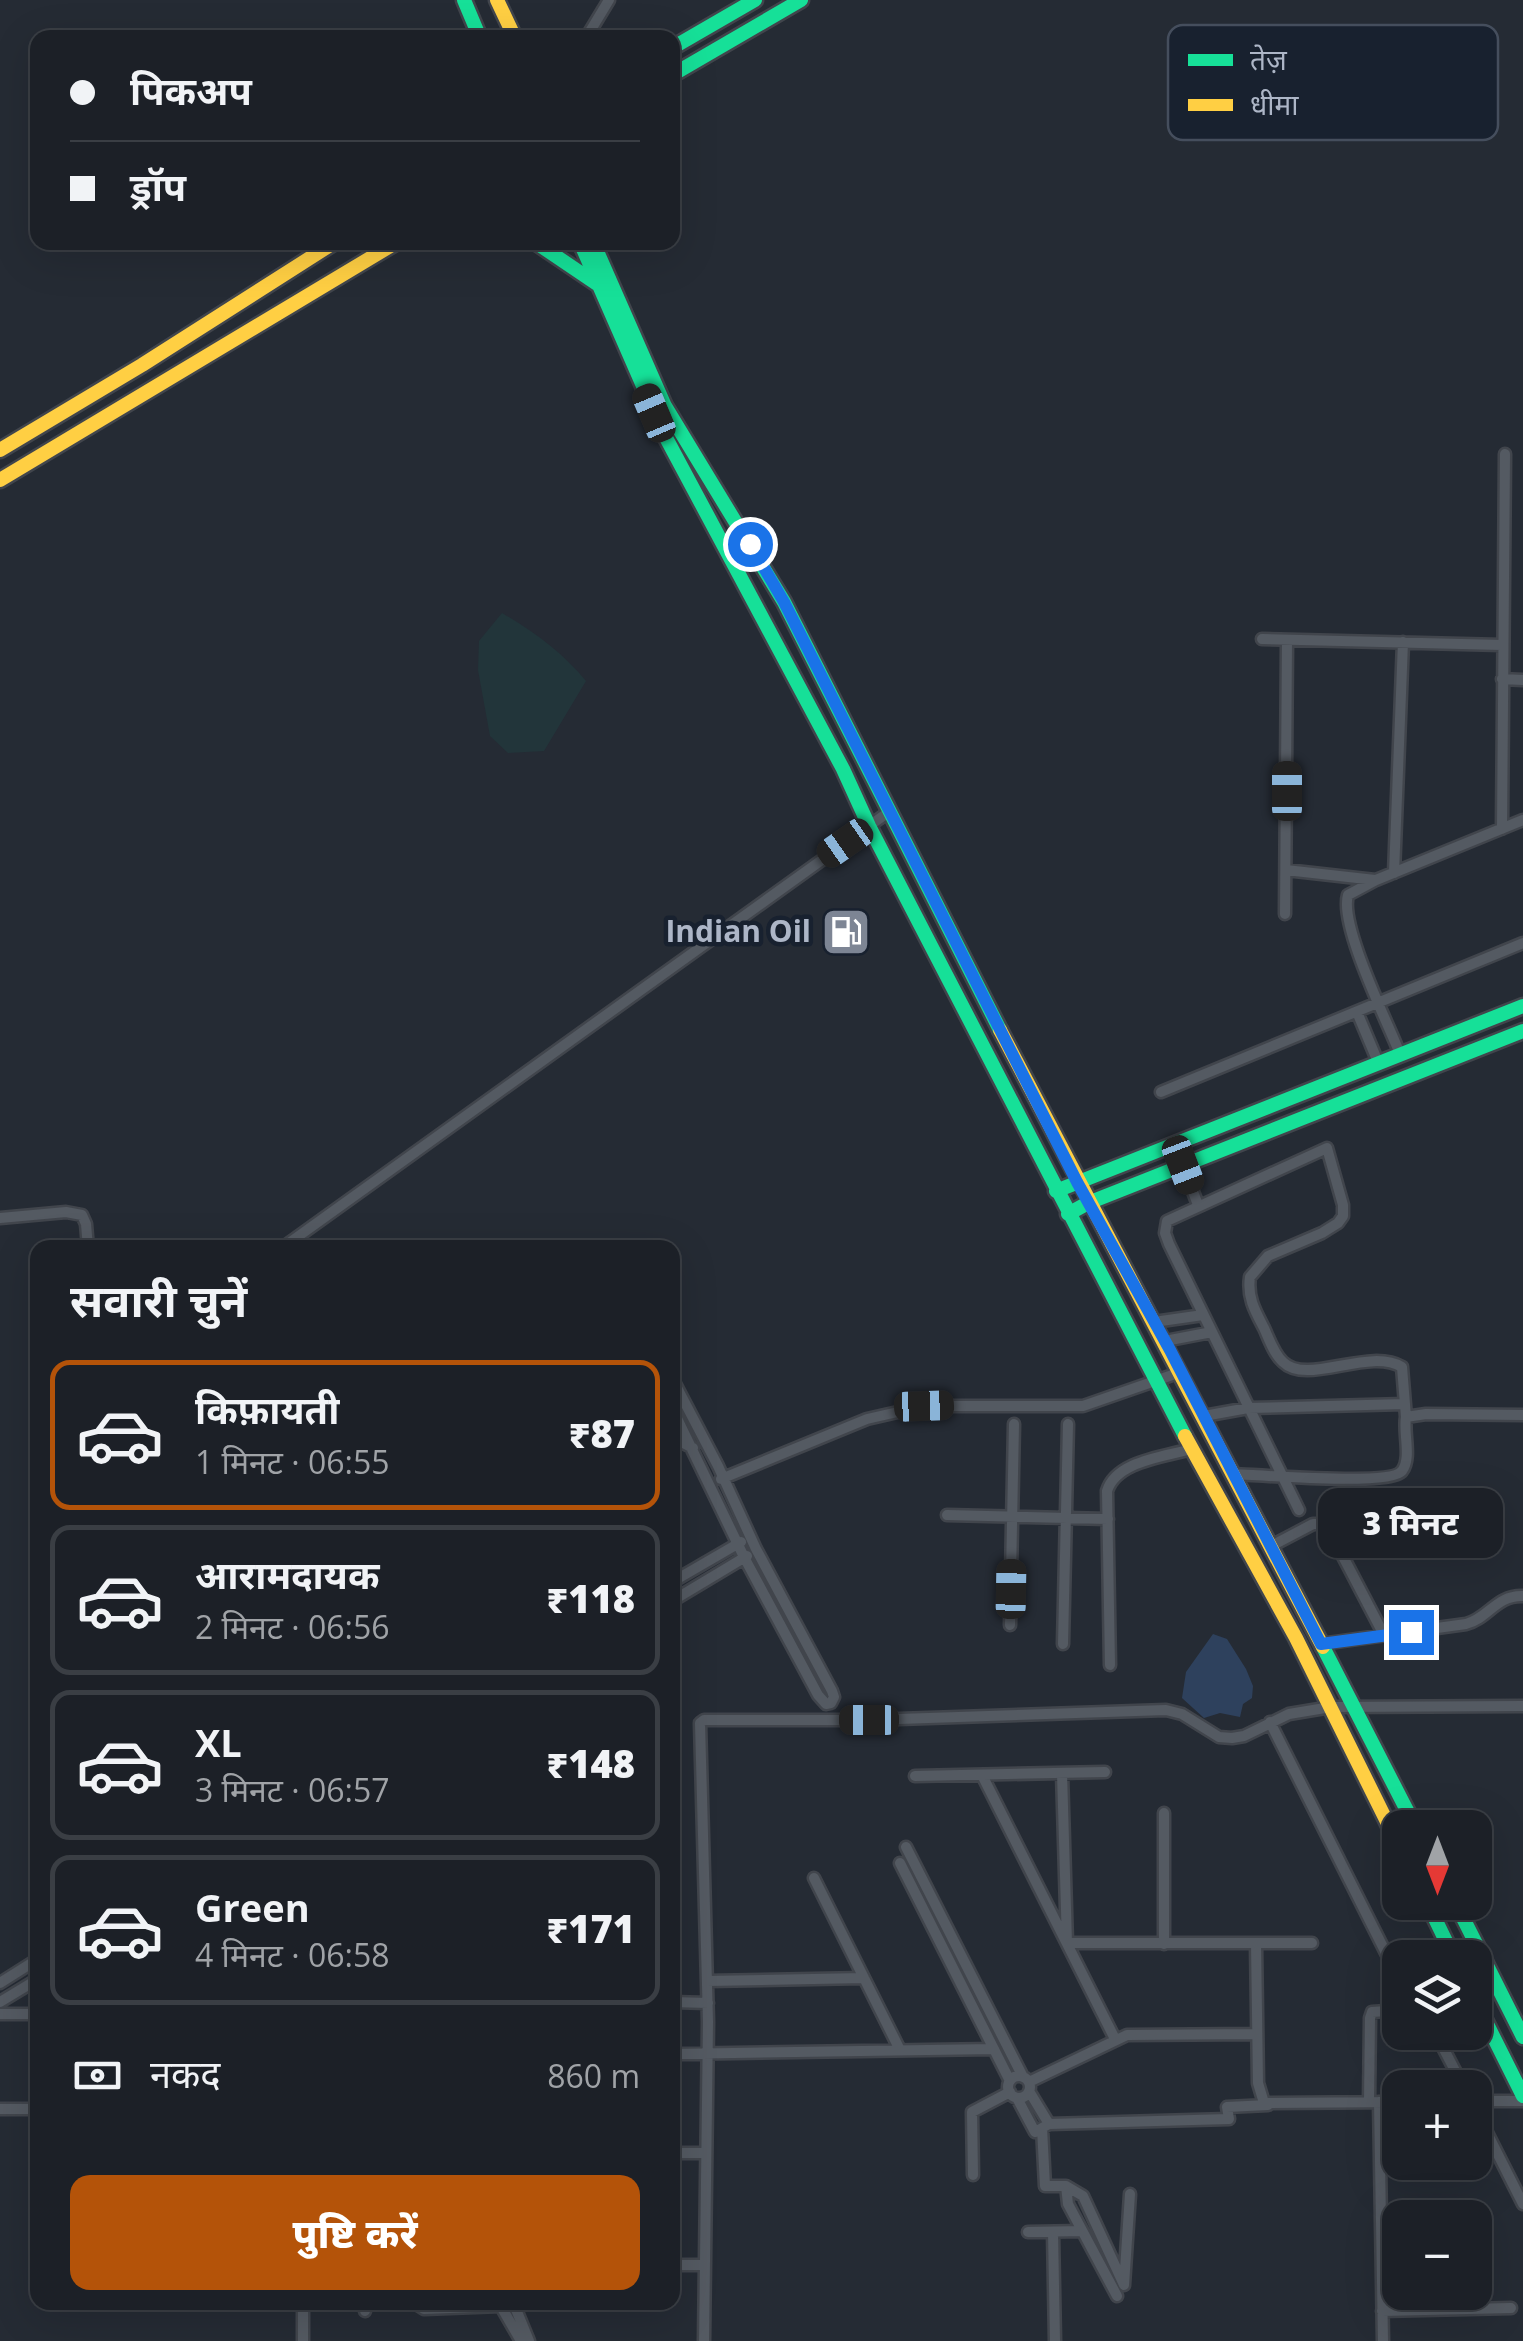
<!DOCTYPE html>
<html lang="hi">
<head>
<meta charset="utf-8">
<style>
  body { margin:0; font-family:"Open Sans","Noto Sans Devanagari",sans-serif; background:#25282f; color:#f1f3f6; height:100vh; display:flex; flex-direction:column; font-size:38px; white-space:nowrap }
  * { box-sizing:border-box; margin:0 }
  p { font-size:32px; color:#a0a3a7 }
  .icon { flex:none; width:55px; height:55px; fill:none; stroke:currentColor; stroke-width:2; stroke-linecap:round; stroke-linejoin:round }
  .map { position:relative; flex:1; overflow:hidden }
  .details { position:absolute; left:30px; top:1240px; width:650px; height:1070px; display:flex; flex-direction:column; background:#1c2027; border-radius:20px; box-shadow:0 10px 40px #0002,0 0 0 2px #3a3e44 }
  .details>* { flex:none }
  .top-card { position:absolute; left:30px; top:30px; width:650px; height:220px; border-radius:20px; box-shadow:0 10px 40px #0002,0 0 0 2px #3a3e44; display:grid; align-content:center; height:220px; padding:0 40px; background:#1c2027 }
  .needle { width:65px; rotate:180deg }
  .tools { position:absolute; left:1382px; top:1810px; display:grid; gap:20px }
  .tools a { display:grid; place-items:center; width:110px; height:110px; border-radius:20px; background:#1c2027; box-shadow:0 10px 40px #0002,0 0 0 2px #3a3e44; font-size:50px }
  .end { position:absolute; width:45px; height:45px; margin:-22px; border:12px solid #1a73e8; background:#fff; box-shadow:0 0 0 5px #fff }
  .from { border-radius:50% }
  .bubble { position:absolute; height:70px; border-radius:20px; background:#1c2027; box-shadow:0 10px 40px #0002,0 0 0 2px #3a3e44; font-size:32px; font-weight:800; line-height:70px; text-align:center }
  .car { position:absolute; width:30px; height:60px; margin:-30px -15px; border-radius:12px; box-shadow:0 0 8px 2px #0007; background:linear-gradient(#222 24%,#8ab4d8 0 40%,#222 0 76%,#8ab4d8 0 86%,#222 0) }
  .top-card b { display:flex; align-items:center; gap:35px; height:95px; font-size:38px }
  .top-card b+b { border-top:2px solid #3a3e44 }
  .top-card i { width:25px; height:25px; background:#f1f3f6 }
  ul { padding:0; list-style:none }
  li { display:flex; align-items:center; gap:30px; height:150px; margin:0 20px 15px; padding:0 20px; border:5px solid #3a3e44; border-radius:20px }
  li div { flex:1 }
  li b { display:block; font-size:38px }
  li em { font-style:normal; font-weight:800 }
  li.active { border-color:#b45309 }
  li>.icon { width:90px; height:90px; stroke-width:1.5 }
  h2 { padding:0 40px; font-size:45px; line-height:120px }
  .pay { display:flex; align-items:center; gap:25px; height:110px; padding:0 40px; font-size:38px }
  .pay p { margin-inline-start:auto }
  .button { display:flex; gap:20px; margin-top:auto; padding:20px 40px }
  .button a { flex:1; height:115px; border-radius:20px; background:#b45309; color:#fff; font-size:40px; font-weight:800; line-height:115px; text-align:center }
  .map>svg:first-child { display:block }
</style>
</head>
<body>
<div class="map">
<svg width="1523" height="2341" viewBox="0 0 1523 2341">
  <rect width="100%" height="100%" fill="#252b34"/>
  <path fill="#22353a" d="M 502,613 C 534,632 562,652 586,681 L 544,751 L 508,753 L 490,736 L 478,670 L 479,641 Z"/>
  <path fill="#2e415d" d="M 1213,1634 L 1227,1639 L 1246,1669 L 1253,1686 L 1252,1698 L 1243,1704 L 1240,1717 L 1220,1713 L 1204,1718 L 1182,1698 L 1186,1672 Z"/>
  <g fill="none" stroke-linecap="round" stroke-linejoin="round">
    <g stroke="#41454c" stroke-width="15">
      <path id="street" d="M 586,38 L 609,0
        M 1262,639 L 1502,645
        M 1502,679 L 1523,680
        M 1502,829 L 1505,454
        M 1286,870 L 1375,880
        M 1394,873 L 1403,642
        M 1285,914 L 1287,640
        M 1357,1012 L 1378,1062
        M 1400,1054 C 1387,1021 1339,925 1348,895 L 1376,880 L 1523,820
        M 1161,1092 L 1523,943
        M 1183,1165 L 1198,1205
        M 0,1218 L 66,1212 L 82,1215 L 86,1224 L 88,1248
        M 282,1248 L 890,811
        M 1154,1322 L 1203,1315
        M 1165,1341 L 1212,1332
        M 672,1378 L 718,1466 L 756,1549 L 832,1691 L 834,1697 L 831,1703 L 826,1704 L 818,1695 L 744,1557 L 672,1408
        M 1204,1416 L 1248,1408 L 1405,1404
        M 672,1437 L 693,1448
        M 1234,1474 C 1259,1475 1391,1486 1402,1471 C 1412,1458 1403,1433 1406,1417 L 1426,1414 L 1523,1415
        M 721,1479 L 867,1419 L 924,1406 L 1083,1406 L 1181,1372
        M 1299,1510 L 1169,1244 L 1165,1233 L 1167,1221 L 1327,1148 L 1343,1205 L 1343,1216 L 1338,1223 L 1322,1233 L 1268,1256 L 1250,1277 C 1247,1297 1255,1311 1264,1328 C 1269,1339 1274,1354 1283,1362 C 1307,1386 1369,1347 1402,1367 L 1406,1417
        M 947,1515 L 1108,1519
        M 1271,1546 L 1313,1524 L 1326,1524 L 1384,1635
        M 672,1582 L 741,1542
        M 672,1601 L 747,1556
        M 1010,1625 L 1014,1424
        M 1063,1644 L 1068,1424
        M 1321,1644 L 1466,1624 C 1489,1618 1496,1595 1523,1596
        M 1110,1665 L 1107,1491 C 1116,1461 1164,1457 1191,1449
        M 1270,1722 L 1394,1969
        M 1062,1773 L 1067,1943 L 1312,1943
        M 982,1775 L 1115,2039
        M 915,1776 L 1105,1772
        M 1164,1813 L 1164,1944
        M 906,1847 L 1023,2077
        M 900,1863 L 1010,2081
        M 814,1878 L 900,2050
        M 1256,1943 L 1258,2083 L 1264,2103 L 1400,2102
        M 707,1981 L 864,1978
        M 0,1983 L 38,1959
        M 0,2002 L 38,1979
        M 672,2002 L 708,2003
        M 0,2014 L 38,2014
        M 1435,2032 L 1464,2088
        M 672,2054 L 994,2049
        M1008 2087a11 11 0 1 1 22 0a11 11 0 1 1-22 0Z
        M 1029,2082 L 1127,2035 L 1257,2034
        M 1029,2091 L 1049,2124
        M 1017,2098 L 1035,2132 L 1049,2124 L 1229,2119 L 1227,2107 L 1268,2105
        M 1475,2101 L 1523,2101
        M 1369,2102 L 1370,2018 L 1372,2012 L 1400,2010
        M 1379,2102 L 1383,2341
        M 0,2109 L 38,2109
        M 1475,2109 L 1523,2204
        M 1042,2128 L 1045,2186 L 1066,2186 L 1083,2196 L 1124,2285 L 1130,2194
        M 672,2153 L 705,2153
        M 973,2175 L 972,2112 L 1010,2092
        M 1066,2186 L 1068,2204 L 1117,2296
        M 1028,2232 L 1082,2231
        M 1053,2232 L 1055,2341
        M 672,2265 L 705,2265
        M 303,2302 L 303,2341
        M 364,2302 L 365,2311
        M 413,2302 L 424,2309 L 501,2306
        M 513,2302 L 529,2341
        M 499,2303 L 521,2341
        M 1382,2311 L 1511,2308
        M 704,2341 L 708,2022 L 700,1723 L 704,1720 L 869,1720 L 1166,1710 L 1182,1714 L 1219,1737 L 1232,1738 L 1244,1736 L 1289,1714 L 1331,1707 L 1523,1706"/>
    </g>
    <g stroke="#41454c" stroke-width="19">
      <path id="fast" d="M 464,0 L 480,38
        M 672,48 L 755,0
        M 672,75 L 801,0
        M 535,242 L 600,286
        M 580,242 L 664,434 L 843,769 L 869,826 L 1185,1436
        M 593,242 L 665,406 L 784,602 L 1000,1030
        M 1056,1191 L 1523,1006
        M 1068,1214 L 1088,1203 L 1523,1031
        M 1323,1647 L 1416,1828
        M 1427,1902 L 1454,1958
        M 1455,1902 L 1523,2037
        M 1475,2000 L 1523,2096"/>
    </g>
    <g stroke="#41454c" stroke-width="19">
      <path id="slow" d="M 497,0 L 515,38
        M 0,450 L 142,365 L 335,242
        M 0,480 L 397,242
        M 1000,1030 L 1323,1647
        M 1185,1436 L 1296,1638 L 1400,1848"/>
    </g>
    <use href="#street" stroke="#545a62" stroke-width="10"/>
    <use href="#fast" stroke="#16e098" stroke-width="14"/>
    <use href="#slow" stroke="#ffcf43" stroke-width="14"/>
  </g>
  <g fill="none" stroke-linecap="round" stroke-linejoin="round">
    <path stroke="#1a73e8" stroke-width="12" d="M 750,544 L 784,602 L 1077,1182 L 1170,1350 L 1321,1644 L 1411,1632"/>
  </g>
  <defs>
    <g id="fuel-square" transform="scale(2.5)"><rect x="-9" y="-9" width="18" height="18" rx="4" fill="#7d8594" stroke="#18212f"/><path d="M-5.5-6h7V0h2V4h1.3V-2.5L3-4.5l.8-.8L6-3V5H2.5V1h-1V6h-7ZM-4.2-4.7v3.2H.2V-4.7Z" fill="#fff"/></g>
  </defs>
  <g fill-rule="evenodd">
    <use href="#fuel-square" x="846" y="932"/>
  </g>
  <g text-anchor="middle" stroke-width="9" stroke-linejoin="round" paint-order="stroke">
    <g font-size="30" font-weight="bold" fill="#adb6c7" stroke="#18212f" text-anchor="end">
      <text x="811" y="942">Indian Oil</text>
    </g>
  </g>
  <rect x="1168" y="25" width="330" height="115" rx="15" fill="#18212f" stroke="#454e5d" stroke-width="2.5"/>
  <rect x="1188" y="54" width="45" height="12" fill="#16e098"/>
  <rect x="1188" y="99" width="45" height="12" fill="#ffcf43"/>
  <g font-size="28" fill="#adb6c7">
    <text x="1250" y="70">तेज़</text>
    <text x="1250" y="115">धीमा</text>
  </g>
</svg>
<div class="tools">
<a><svg class="needle" viewBox="-14 -14 28 28"><path d="M0-13l5 13h-10z" fill="#e53935"/><path d="M0 13l5-13h-10z" fill="#a0a3a7"/></svg></a>
<a><svg class="icon" aria-label="layers" viewBox="0 0 24 24"><path d="M12 4l9 5-9 5-9-5zM3 14l9 5 9-5"/></svg></a>
<a>+</a>
<a>−</a>
</div>
<i class="end from" style="left:750px;top:544px"></i>
<i class="end" style="left:1411px;top:1632px"></i>
<div class="bubble" style="left:1318px;top:1488px;width:185px">3 मिनट</div>
<i class="car" style="left:654px;top:413px;rotate:337deg"></i>
<i class="car" style="left:1287px;top:791px;rotate:0deg"></i>
<i class="car" style="left:845px;top:843px;rotate:235deg"></i>
<i class="car" style="left:1183px;top:1165px;rotate:159deg"></i>
<i class="car" style="left:924px;top:1406px;rotate:88deg"></i>
<i class="car" style="left:1011px;top:1589px;rotate:1deg"></i>
<i class="car" style="left:869px;top:1720px;rotate:270deg"></i>
<div class="top-card">
<b><i class="from"></i>पिकअप</b>
<b><i></i>ड्रॉप</b>
</div>
<section class="details">
<h2>सवारी चुनें</h2>
<ul>
<li class="active"><svg class="icon" aria-label="car" viewBox="0 0 24 24"><path d="M5 17H2v-5l4-1 3-4h7l3 4 3 1v5h-3M9 17h6M6 11h13"/><circle cx="7" cy="17" r="2"/><circle cx="17" cy="17" r="2"/></svg><div><b>किफ़ायती</b><p>1 मिनट · 06:55</p></div><em>₹87</em></li>
<li><svg class="icon" aria-label="car" viewBox="0 0 24 24"><path d="M5 17H2v-5l4-1 3-4h7l3 4 3 1v5h-3M9 17h6M6 11h13"/><circle cx="7" cy="17" r="2"/><circle cx="17" cy="17" r="2"/></svg><div><b>आरामदायक</b><p>2 मिनट · 06:56</p></div><em>₹118</em></li>
<li><svg class="icon" aria-label="car" viewBox="0 0 24 24"><path d="M5 17H2v-5l4-1 3-4h7l3 4 3 1v5h-3M9 17h6M6 11h13"/><circle cx="7" cy="17" r="2"/><circle cx="17" cy="17" r="2"/></svg><div><b>XL</b><p>3 मिनट · 06:57</p></div><em>₹148</em></li>
<li><svg class="icon" aria-label="car" viewBox="0 0 24 24"><path d="M5 17H2v-5l4-1 3-4h7l3 4 3 1v5h-3M9 17h6M6 11h13"/><circle cx="7" cy="17" r="2"/><circle cx="17" cy="17" r="2"/></svg><div><b>Green</b><p>4 मिनट · 06:58</p></div><em>₹171</em></li>
</ul>
<div class="pay"><svg class="icon" aria-label="cash" viewBox="0 0 24 24"><path d="M3 7h18v10H3z"/><circle cx="12" cy="12" r="2"/></svg>नकद<p>860 m</p></div>
<div class="button"><a>पुष्टि करें</a></div>
</section>
</div>
</body>
</html>
